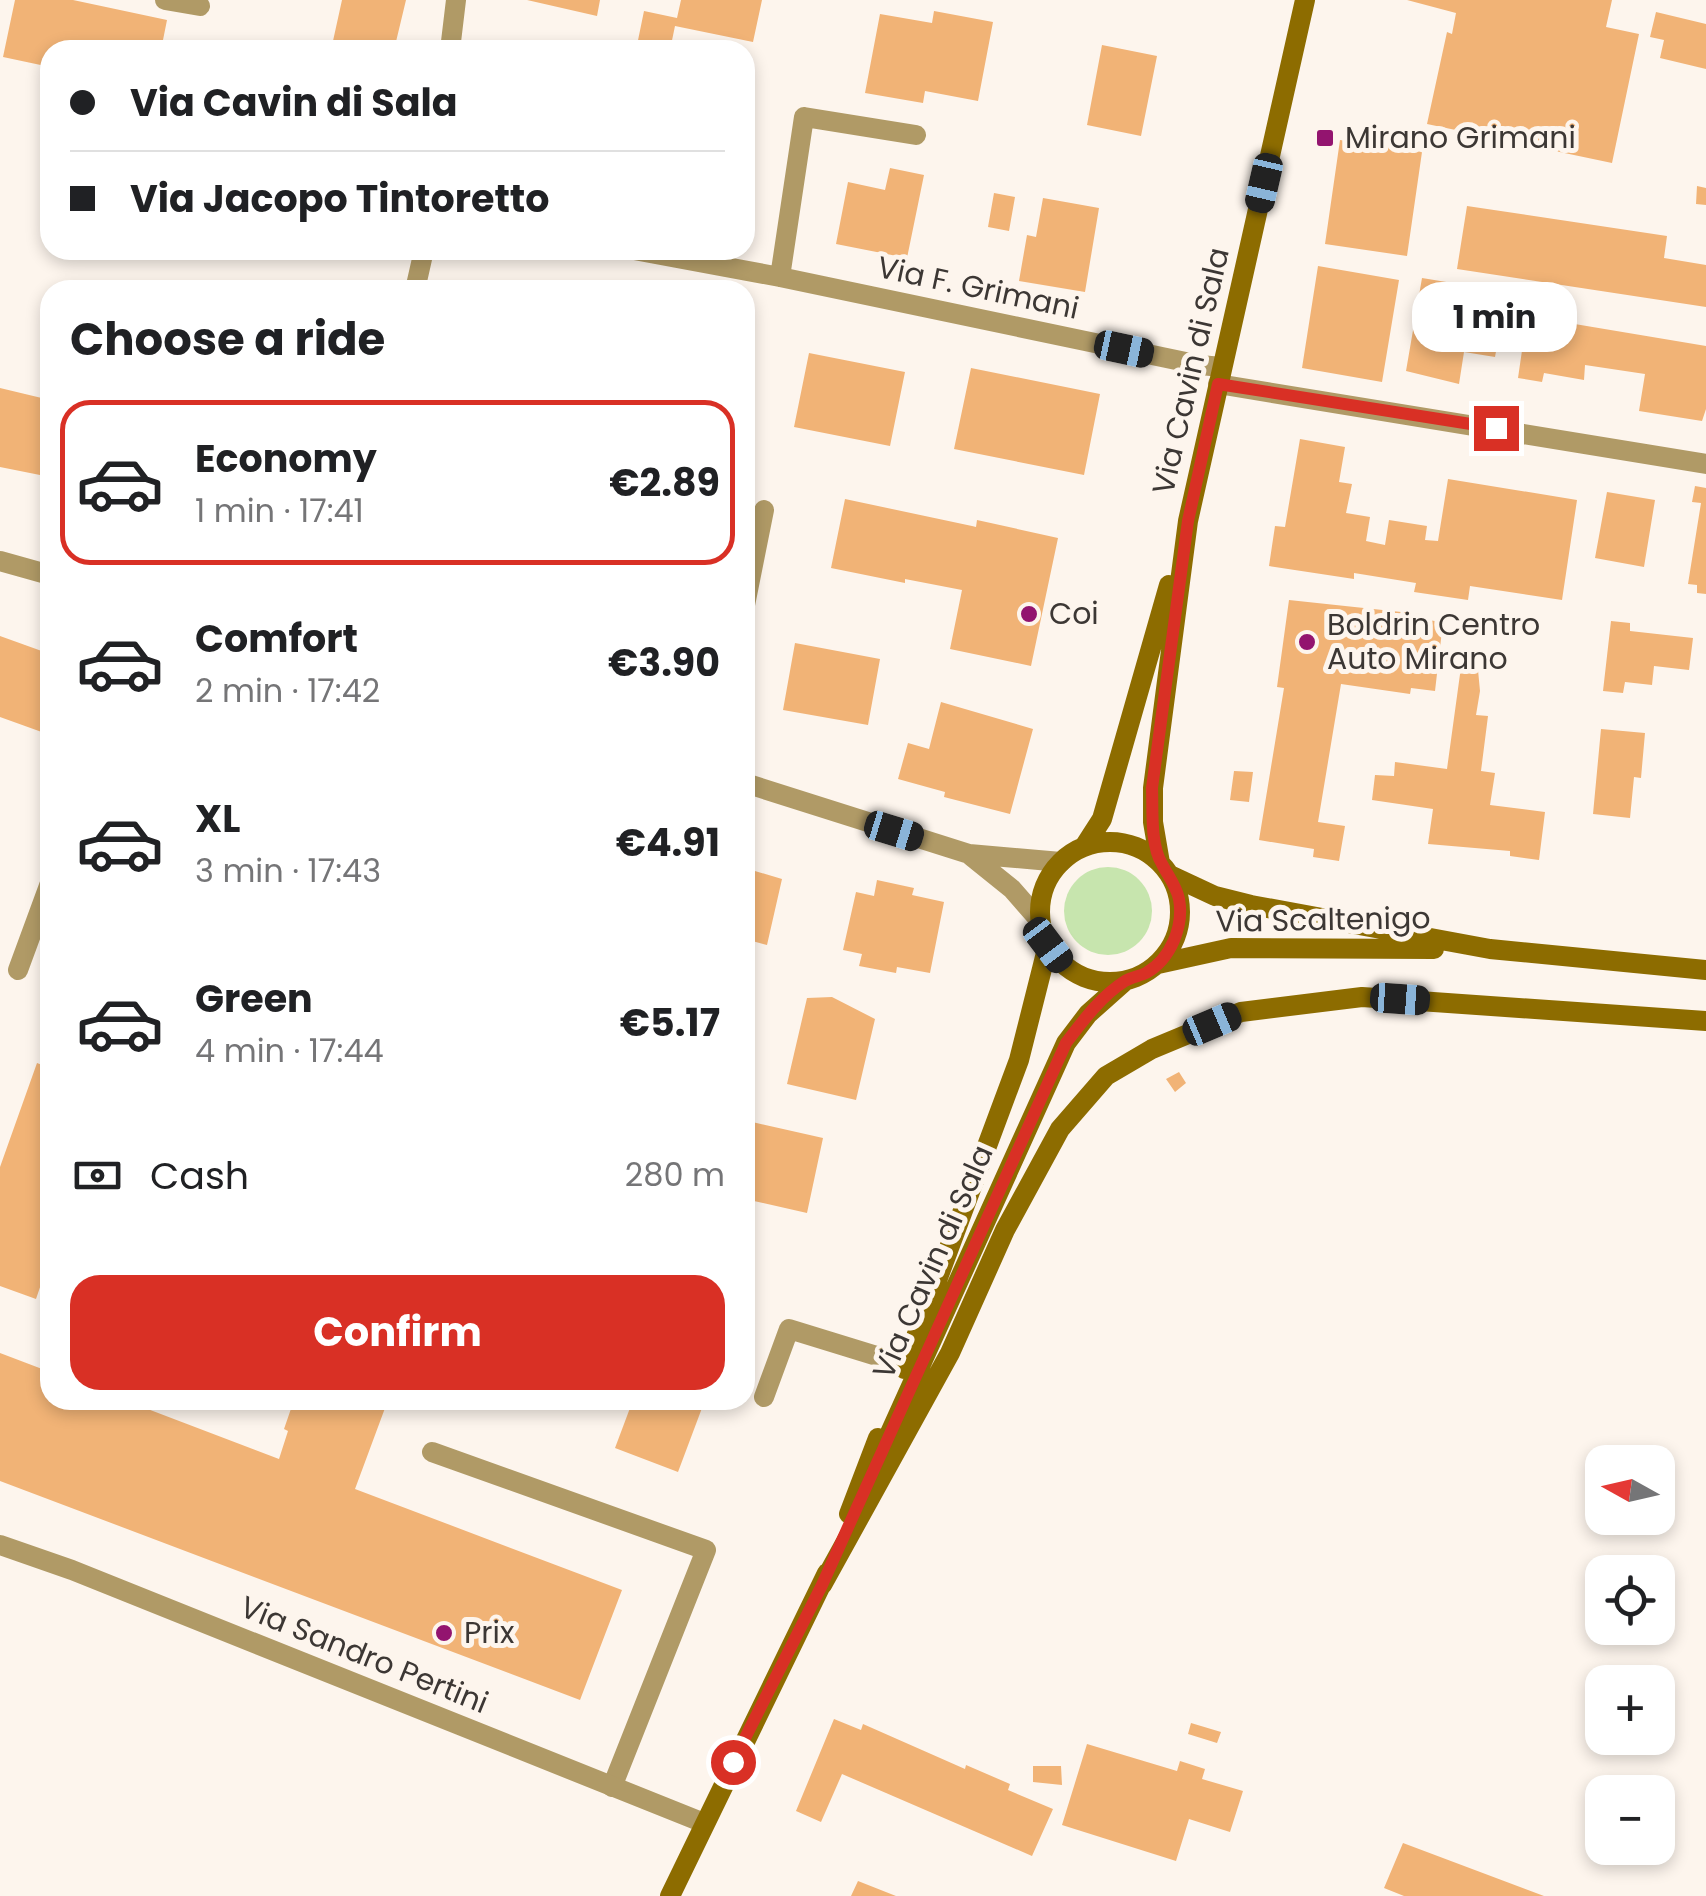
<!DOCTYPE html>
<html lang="en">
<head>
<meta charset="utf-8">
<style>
  body { margin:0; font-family:Poppins,sans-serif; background:#f6f6f6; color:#202124; height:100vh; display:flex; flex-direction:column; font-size:38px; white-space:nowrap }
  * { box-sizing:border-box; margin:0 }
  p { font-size:32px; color:#757577 }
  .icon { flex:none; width:55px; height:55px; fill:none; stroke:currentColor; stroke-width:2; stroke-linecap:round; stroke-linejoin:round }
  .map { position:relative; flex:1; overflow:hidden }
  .drawer { position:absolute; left:40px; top:280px; width:715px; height:1130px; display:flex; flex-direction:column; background:#fff; border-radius:30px; box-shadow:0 5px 15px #0003 }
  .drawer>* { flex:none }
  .top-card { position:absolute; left:40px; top:40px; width:715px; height:220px; border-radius:30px; box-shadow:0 5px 15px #0003; display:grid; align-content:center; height:220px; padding:0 30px; background:#fff }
  .needle { width:65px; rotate:278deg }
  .tools { position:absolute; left:1585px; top:1445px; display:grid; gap:20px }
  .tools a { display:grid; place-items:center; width:90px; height:90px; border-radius:20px; background:#fff; box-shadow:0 5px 15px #0003; font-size:50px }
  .end { position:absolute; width:45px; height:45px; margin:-22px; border:12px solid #d93025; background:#fff; box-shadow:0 0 0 5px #fff }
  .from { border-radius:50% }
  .bubble { position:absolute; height:70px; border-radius:30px; background:#fff; box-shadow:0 5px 15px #0003; font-size:32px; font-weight:700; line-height:70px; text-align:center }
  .car { position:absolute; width:30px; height:60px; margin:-30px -15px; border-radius:12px; box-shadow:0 0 8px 2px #0007; background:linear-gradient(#222 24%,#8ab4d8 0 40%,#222 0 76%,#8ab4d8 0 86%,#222 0) }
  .top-card b { display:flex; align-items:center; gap:35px; height:95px; font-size:38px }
  .top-card b+b { border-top:2px solid #e0e0e0 }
  .top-card i { width:25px; height:25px; background:#202124 }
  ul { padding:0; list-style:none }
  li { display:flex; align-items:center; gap:30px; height:165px; margin:0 20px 15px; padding:0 10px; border:5px solid transparent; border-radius:30px }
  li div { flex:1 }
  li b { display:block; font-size:38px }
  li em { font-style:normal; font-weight:700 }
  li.current { border-color:#d93025 }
  li>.icon { width:90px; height:90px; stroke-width:1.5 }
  h2 { padding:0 30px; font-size:45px; line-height:120px }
  .pay { display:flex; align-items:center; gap:25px; height:110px; padding:0 30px; font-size:38px }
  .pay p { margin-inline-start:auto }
  .cta { display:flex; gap:20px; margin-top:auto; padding:20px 30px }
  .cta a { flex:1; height:115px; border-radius:30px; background:#d93025; color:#fff; font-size:40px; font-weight:700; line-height:115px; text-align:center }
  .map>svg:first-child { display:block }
</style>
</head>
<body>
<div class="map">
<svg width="1706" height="1896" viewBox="0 0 1706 1896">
  <rect width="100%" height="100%" fill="#fdf5ed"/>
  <path fill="#c7e5ae" d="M1064 911a44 44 0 1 1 88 0a44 44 0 1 1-88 0Z"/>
  <path fill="#f1b376" d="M 15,0 L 73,0 L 167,20 L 161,50 L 50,50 L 50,67 L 3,57 Z
    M 342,0 L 406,0 L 394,50 L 331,50 Z
    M 527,0 L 600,0 L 597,16 Z
    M 681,0 L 762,0 L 753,42 L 675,26 L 670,50 L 636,50 L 644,11 L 677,18 Z
    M 1407,0 L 1612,0 L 1606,27 L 1639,34 L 1612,163 L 1427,124 L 1447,32 L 1452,34 L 1456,13 Z
    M 934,11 L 993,22 L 978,101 L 925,91 L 923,103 L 865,93 L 880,14 L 932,23 Z
    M 1656,12 L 1706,24 L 1706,69 L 1660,58 L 1664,40 L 1650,37 Z
    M 1102,45 L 1157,56 L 1141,136 L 1087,125 Z
    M 745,117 L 755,119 L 747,163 L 745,163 Z
    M 1340,140 L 1422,152 L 1407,256 L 1325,244 Z
    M 890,168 L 924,175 L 907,258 L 836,244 L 848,182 L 885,190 Z
    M 1697,186 L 1706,188 L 1706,205 L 1696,204 Z
    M 994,193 L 1015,197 L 1009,231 L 988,227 Z
    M 1043,198 L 1099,208 L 1085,292 L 1019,281 L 1027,235 L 1036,237 Z
    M 1467,206 L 1667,236 L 1664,258 L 1706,265 L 1706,307 L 1457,269 Z
    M 1318,266 L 1399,280 L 1382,382 L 1302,368 Z
    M 1422,278 L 1507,292 L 1495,357 L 1464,352 L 1459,384 L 1406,371 Z
    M 1527,316 L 1706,346 L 1706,409 L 1702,421 L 1639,411 L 1645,374 L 1585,365 L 1584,380 L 1544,373 L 1542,382 L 1518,378 Z
    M 809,353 L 905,372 L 890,446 L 794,427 Z
    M 971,368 L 1100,394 L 1084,475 L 954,449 Z
    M 0,388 L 50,400 L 50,477 L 0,467 Z
    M 1300,439 L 1345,447 L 1339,482 L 1352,484 L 1346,513 L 1370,517 L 1366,541 L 1385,545 L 1389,520 L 1427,526 L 1425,540 L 1438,541 L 1448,479 L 1577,500 L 1562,600 L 1470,586 L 1468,600 L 1414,592 L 1416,583 L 1354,573 L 1354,579 L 1269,566 L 1275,526 L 1285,527 Z
    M 1695,486 L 1706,488 L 1706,594 L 1697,593 L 1697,585 L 1688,584 L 1701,503 L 1692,502 Z
    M 1607,492 L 1655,500 L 1644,567 L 1595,558 Z
    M 845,499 L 972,526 L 976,527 L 977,520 L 1058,538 L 1031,666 L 950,649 L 962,590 L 905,579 L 905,583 L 831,568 Z
    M 1289,600 L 1420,614 L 1419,619 L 1443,622 L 1435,691 L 1411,688 L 1410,694 L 1341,684 L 1318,822 L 1345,826 L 1339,861 L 1313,857 L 1314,849 L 1259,840 L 1284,688 L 1277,687 Z
    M 1611,621 L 1630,623 L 1630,631 L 1693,638 L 1689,670 L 1654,666 L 1652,685 L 1625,682 L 1623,693 L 1603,691 Z
    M 0,636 L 50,654 L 50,735 L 0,717 Z
    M 795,643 L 880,659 L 868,725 L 783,710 Z
    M 1461,667 L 1478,670 L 1480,691 L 1476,715 L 1488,716 L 1481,771 L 1495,773 L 1490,805 L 1545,812 L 1539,860 L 1510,856 L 1510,851 L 1428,844 L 1433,809 L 1372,800 L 1375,775 L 1394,776 L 1395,762 L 1447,769 Z
    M 941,702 L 1033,729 L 1010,814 L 944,797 L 945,792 L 898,779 L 908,743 L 929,749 Z
    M 1601,729 L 1645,733 L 1641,778 L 1634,777 L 1630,818 L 1593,814 Z
    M 1234,771 L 1253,772 L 1249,802 L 1230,800 Z
    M 745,868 L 782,879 L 767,945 L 745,939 Z
    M 877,880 L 914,888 L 912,895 L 944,902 L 930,973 L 897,967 L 896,973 L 859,966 L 862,954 L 843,950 L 856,892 L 874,896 Z
    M 832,997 L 875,1019 L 856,1100 L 787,1084 L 807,998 Z
    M 49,1021 L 50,1021 L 50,1045 L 42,1042 Z
    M 37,1063 L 50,1068 L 50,1258 L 36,1299 L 0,1286 L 0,1167 Z
    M 1179,1072 L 1186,1083 L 1175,1092 L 1166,1079 Z
    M 748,1121 L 823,1138 L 807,1213 L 745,1199 Z
    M 0,1353 L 50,1372 L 50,1400 L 124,1400 L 279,1459 L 288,1431 L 284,1429 L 294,1400 L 388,1400 L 355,1489 L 622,1590 L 580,1700 L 0,1481 Z
    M 633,1400 L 705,1400 L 678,1472 L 615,1448 Z
    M 834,1719 L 861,1730 L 863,1724 L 965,1769 L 966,1765 L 1010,1784 L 1008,1790 L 1053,1809 L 1032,1856 L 842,1774 L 821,1822 L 796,1811 Z
    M 1191,1723 L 1221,1732 L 1217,1743 L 1188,1734 Z
    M 1087,1744 L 1177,1771 L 1180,1761 L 1205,1769 L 1202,1779 L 1243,1791 L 1230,1832 L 1189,1819 L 1176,1861 L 1062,1825 Z
    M 1033,1766 L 1061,1766 L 1062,1785 L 1033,1782 Z
    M 1403,1843 L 1544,1896 L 1404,1896 L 1384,1888 Z
    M 858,1881 L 896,1896 L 851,1896 Z"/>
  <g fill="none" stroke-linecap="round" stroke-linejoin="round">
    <path stroke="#b09a66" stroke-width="20" d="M 18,970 L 50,883
      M 764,1397 L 789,1329 L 906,1365
      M 432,1452 L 706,1550 L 612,1787"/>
    <path stroke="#b09a66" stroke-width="20" d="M 165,0 L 200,6
      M 450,50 L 456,0
      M 634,250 L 780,277 L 1200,365 L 1222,367
      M 780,277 L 804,117 L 916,135
      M 415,290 L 424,250
      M 1218,384 L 1706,464
      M 745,605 L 764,510
      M 0,1545 L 72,1570 L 704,1823"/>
    <path stroke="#b09a66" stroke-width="20" d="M 0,561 L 50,575
      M 745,783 L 969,854 L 1061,862
      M 971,856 L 1012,889 L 1040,921"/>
    <path stroke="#8d6c00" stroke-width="20" d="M1040 912a70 70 0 1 1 140 0a70 70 0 1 1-140 0Z
      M 1084,847 L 1102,819 L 1169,585
      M 1160,863 L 1153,822 L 1153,788 L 1188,521 L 1305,0
      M 1170,875 L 1215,896 L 1251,905 L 1490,949 L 1706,970
      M 1158,964 L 1231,948 L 1434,949
      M 904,1369 L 1019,1060 L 1048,945
      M 880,1455 L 1066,1043 L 1088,1014 L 1125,981
      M 849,1514 L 878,1438
      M 822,1585 L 950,1353 L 1005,1230 L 1060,1129 L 1106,1076 L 1152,1049 L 1241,1012 L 1362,997 L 1706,1021
      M 670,1896 L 827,1573"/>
  </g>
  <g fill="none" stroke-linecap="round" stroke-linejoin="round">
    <path stroke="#d93025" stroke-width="12" d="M 733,1762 L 822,1585 L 1066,1043 C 1082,1022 1101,996 1125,981 C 1131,977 1140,976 1146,973 C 1171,959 1184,926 1179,899 C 1176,885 1168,876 1162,864 C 1150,844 1153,810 1152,788 L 1188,521 L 1218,384 L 1496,428"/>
  </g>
  <g fill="#93146f" stroke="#fdf5ed" stroke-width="4">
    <rect x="1315" y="128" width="20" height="20" rx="5"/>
    <circle cx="1029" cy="614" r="10"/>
    <circle cx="1307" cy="642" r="10"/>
    <circle cx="444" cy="1633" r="10"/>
  </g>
  <g text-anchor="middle" stroke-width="10" stroke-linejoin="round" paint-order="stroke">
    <g font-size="30" fill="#3c3734" stroke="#fdf5ed" text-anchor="start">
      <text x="1345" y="148">Mirano Grimani</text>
      <text x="1049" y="624">Coi</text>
      <text x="1327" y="635">Boldrin Centro<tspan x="1327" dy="34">Auto Mirano</tspan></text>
      <text x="464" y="1643">Prix</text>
    </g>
    <g font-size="30" fill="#3c3734" stroke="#fdf5ed">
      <text transform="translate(978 288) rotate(12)" y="10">Via F. Grimani</text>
      <text transform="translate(1191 371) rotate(-77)" y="10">Via Cavin di Sala</text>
      <text transform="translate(1323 920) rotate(-1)" y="10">Via Scaltenigo</text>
      <text transform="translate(933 1262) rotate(-66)" y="10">Via Cavin di Sala</text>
      <text transform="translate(364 1655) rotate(22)" y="10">Via Sandro Pertini</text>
    </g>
  </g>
</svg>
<div class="tools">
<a><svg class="needle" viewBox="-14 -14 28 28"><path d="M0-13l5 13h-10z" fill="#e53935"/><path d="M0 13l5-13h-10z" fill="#757577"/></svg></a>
<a><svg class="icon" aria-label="locate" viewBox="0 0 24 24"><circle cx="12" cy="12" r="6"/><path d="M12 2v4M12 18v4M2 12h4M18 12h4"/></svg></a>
<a>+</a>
<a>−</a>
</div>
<i class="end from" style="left:733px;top:1762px"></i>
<i class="end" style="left:1496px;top:428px"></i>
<div class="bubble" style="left:1412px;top:282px;width:165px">1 min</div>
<i class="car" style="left:1264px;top:183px;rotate:193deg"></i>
<i class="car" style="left:1124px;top:349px;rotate:102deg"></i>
<i class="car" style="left:894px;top:831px;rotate:107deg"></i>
<i class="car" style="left:1048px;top:945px;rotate:143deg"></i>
<i class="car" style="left:1400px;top:999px;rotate:94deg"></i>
<i class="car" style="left:1212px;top:1024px;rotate:67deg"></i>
<div class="top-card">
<b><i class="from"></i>Via Cavin di Sala</b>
<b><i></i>Via Jacopo Tintoretto</b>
</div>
<section class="drawer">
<h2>Choose a ride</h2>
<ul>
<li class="current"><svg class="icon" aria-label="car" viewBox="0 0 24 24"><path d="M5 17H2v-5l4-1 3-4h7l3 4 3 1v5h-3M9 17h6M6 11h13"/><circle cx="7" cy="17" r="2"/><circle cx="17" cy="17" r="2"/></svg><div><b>Economy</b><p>1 min · 17:41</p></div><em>€2.89</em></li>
<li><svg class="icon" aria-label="car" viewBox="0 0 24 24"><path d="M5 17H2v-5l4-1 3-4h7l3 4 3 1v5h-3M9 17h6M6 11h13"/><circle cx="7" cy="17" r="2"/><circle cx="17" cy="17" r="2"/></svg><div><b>Comfort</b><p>2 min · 17:42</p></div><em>€3.90</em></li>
<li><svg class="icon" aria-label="car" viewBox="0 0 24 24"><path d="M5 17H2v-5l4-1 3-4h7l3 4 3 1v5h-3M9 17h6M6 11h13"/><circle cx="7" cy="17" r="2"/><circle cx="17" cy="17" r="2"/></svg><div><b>XL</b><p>3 min · 17:43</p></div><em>€4.91</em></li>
<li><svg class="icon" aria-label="car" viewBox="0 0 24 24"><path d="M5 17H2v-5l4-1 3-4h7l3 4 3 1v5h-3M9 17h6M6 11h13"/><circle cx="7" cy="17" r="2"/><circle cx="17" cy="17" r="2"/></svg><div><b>Green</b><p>4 min · 17:44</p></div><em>€5.17</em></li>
</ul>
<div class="pay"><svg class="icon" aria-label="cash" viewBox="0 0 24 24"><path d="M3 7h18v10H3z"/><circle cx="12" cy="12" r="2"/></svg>Cash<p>280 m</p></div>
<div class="cta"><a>Confirm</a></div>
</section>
</div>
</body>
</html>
